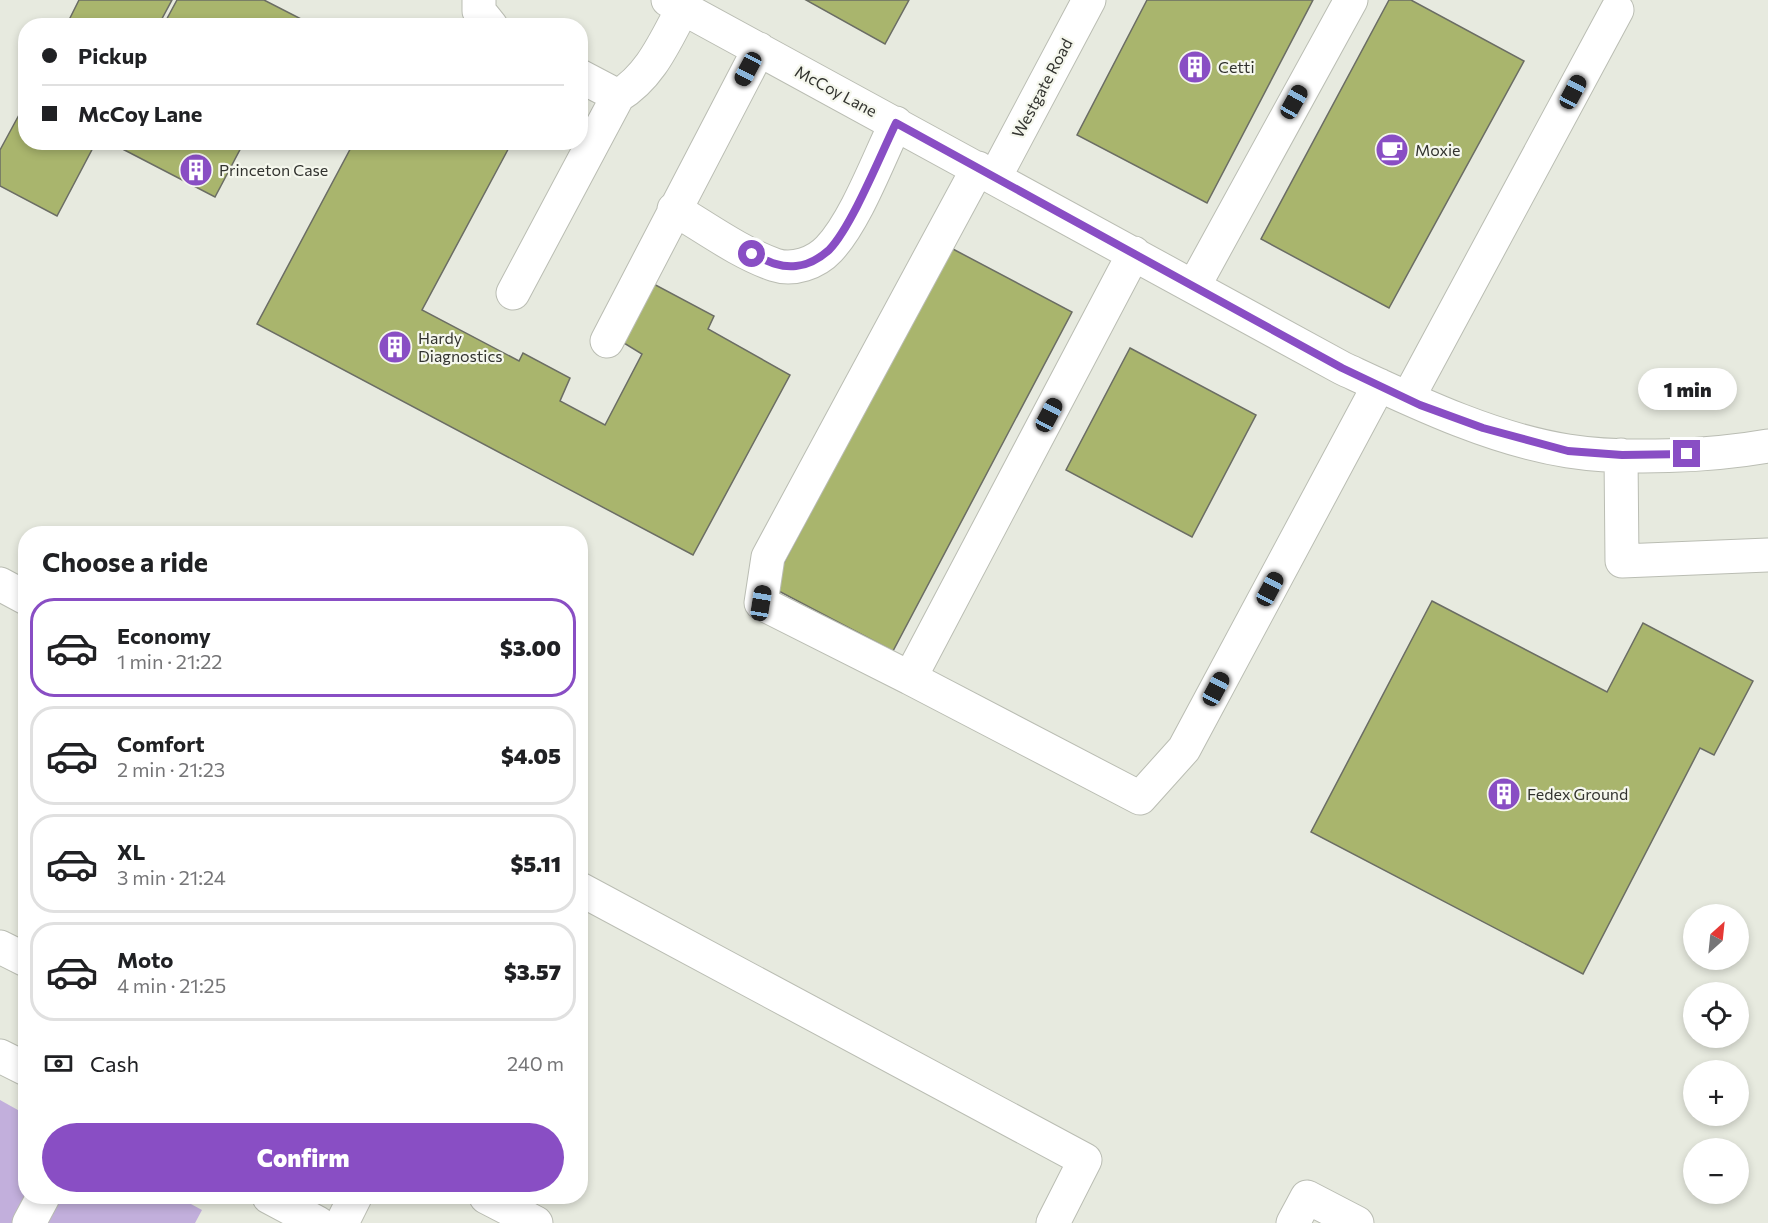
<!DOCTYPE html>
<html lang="en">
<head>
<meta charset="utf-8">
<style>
  body { margin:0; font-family:Commissioner,sans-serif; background:#f6f6f6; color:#202124; height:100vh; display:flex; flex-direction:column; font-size:22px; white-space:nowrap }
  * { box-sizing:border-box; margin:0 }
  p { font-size:20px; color:#757577 }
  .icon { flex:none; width:33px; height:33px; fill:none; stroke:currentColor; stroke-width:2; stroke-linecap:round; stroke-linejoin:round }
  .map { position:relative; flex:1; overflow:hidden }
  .side { position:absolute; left:18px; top:526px; width:570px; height:678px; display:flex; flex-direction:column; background:#fff; border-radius:24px; box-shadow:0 3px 9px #0003 }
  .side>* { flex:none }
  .top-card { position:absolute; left:18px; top:18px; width:570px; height:132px; border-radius:24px; box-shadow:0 3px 9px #0003; display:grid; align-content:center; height:132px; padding:0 24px; background:#fff }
  .needle { width:39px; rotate:27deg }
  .tools { position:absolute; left:1683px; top:904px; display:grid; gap:12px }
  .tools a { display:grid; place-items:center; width:66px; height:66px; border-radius:50%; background:#fff; box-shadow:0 3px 9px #0003; font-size:30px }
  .end { position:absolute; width:27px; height:27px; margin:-14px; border:8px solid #894ec4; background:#fff; box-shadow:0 0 0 3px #fff }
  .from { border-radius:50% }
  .bubble { position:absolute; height:42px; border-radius:21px; background:#fff; box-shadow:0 3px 9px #0003; font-size:20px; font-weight:800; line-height:42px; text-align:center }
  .car { position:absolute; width:18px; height:36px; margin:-18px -9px; border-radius:8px; box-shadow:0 0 4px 2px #0007; background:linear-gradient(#222 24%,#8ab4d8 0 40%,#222 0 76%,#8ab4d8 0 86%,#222 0) }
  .top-card b { display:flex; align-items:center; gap:21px; height:57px; font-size:22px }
  .top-card b+b { border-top:2px solid #e0e0e0 }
  .top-card i { width:15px; height:15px; background:#202124 }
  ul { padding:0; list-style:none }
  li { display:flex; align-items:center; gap:18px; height:99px; margin:0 12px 9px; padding:0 12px; border:3px solid #e0e0e0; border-radius:24px }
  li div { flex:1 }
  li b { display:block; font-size:22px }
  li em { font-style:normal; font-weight:800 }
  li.active { border-color:#894ec4 }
  li>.icon { width:54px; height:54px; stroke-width:1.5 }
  h2 { padding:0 24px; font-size:27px; line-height:72px }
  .pay { display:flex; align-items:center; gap:15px; height:66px; padding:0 24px; font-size:22px }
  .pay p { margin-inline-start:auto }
  .cta { display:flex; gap:12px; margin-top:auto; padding:12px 24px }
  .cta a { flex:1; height:69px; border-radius:36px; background:#894ec4; color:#fff; font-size:24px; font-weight:800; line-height:69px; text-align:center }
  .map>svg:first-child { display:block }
</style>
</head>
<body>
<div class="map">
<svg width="1768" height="1223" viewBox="0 0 1768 1223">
  <rect width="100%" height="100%" fill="#e7eadf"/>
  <path fill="#c2afdc" d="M 0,1100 L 25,1114 L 26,1197 L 178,1197 L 202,1210 L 195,1223 L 0,1223 Z"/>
  <path fill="#a9b56d" stroke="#6b6d64" stroke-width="1.5" d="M 79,0 L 172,0 L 158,26 L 66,26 Z
    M 177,0 L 264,0 L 309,23 L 307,26 L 163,26 Z
    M 806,0 L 909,0 L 885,44 Z
    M 1147,0 L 1313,0 L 1207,203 L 1077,135 Z
    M 1389,0 L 1411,0 L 1524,61 L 1389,308 L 1261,239 Z
    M 26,102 L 26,142 L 96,142 L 57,216 L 0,186 L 0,150 Z
    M 109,142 L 244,142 L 215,197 Z
    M 354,142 L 512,142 L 422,310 L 519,361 L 523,353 L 570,378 L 560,401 L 605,425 L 642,354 L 619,340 L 650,282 L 714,316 L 708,329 L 790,375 L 693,555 L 257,324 Z
    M 951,248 L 1072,312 L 893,651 L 771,587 Z
    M 1130,348 L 1256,415 L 1192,537 L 1066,470 Z
    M 1432,601 L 1607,692 L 1643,623 L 1753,681 L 1714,755 L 1700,748 L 1583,974 L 1311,832 Z"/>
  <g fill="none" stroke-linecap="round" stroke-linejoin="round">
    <g stroke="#babdb3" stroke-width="35">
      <path id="minor" d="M 479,0 L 479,11 L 491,26
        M 668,0 L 1342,368 C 1413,401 1491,439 1568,451 C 1625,460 1712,456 1768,446
        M 618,96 C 651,76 665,41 683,8
        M 978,168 L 768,557 L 761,603 L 910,678 L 1134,253
        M 995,177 L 1089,0
        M 674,209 C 706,228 740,253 775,265 C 793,271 816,263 829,249 C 856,220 878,160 896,123
        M 1194,286 L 1351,0
        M 513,293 L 618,96 L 580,76
        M 607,341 L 759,49
        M 1408,398 L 1617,10
        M 1621,455 L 1622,561 L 1768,555
        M 0,584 L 26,598
        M 910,678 L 1140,798 L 1184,749 L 1379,385
        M 580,889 L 1085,1160 L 1053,1223
        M 0,947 L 26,960
        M 0,1056 L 26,1069
        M 269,1197 L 318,1223
        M 486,1197 L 536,1223
        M 29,1223 L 43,1197
        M 342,1223 L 355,1197
        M 1293,1223 L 1307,1197 L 1357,1223"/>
    </g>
    <use href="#minor" stroke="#fff" stroke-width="33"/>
  </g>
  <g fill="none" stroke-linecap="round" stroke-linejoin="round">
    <path stroke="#894ec4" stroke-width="8" d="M 752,254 C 767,261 780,268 796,266 C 808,265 820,258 829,250 C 852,226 880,156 896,123 L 1342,368 L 1420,405 L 1483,428 L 1568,451 L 1622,455 L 1687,454"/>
  </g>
  <defs>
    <g id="building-disc" transform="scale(1.725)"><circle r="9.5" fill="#894ec4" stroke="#f5f7ed"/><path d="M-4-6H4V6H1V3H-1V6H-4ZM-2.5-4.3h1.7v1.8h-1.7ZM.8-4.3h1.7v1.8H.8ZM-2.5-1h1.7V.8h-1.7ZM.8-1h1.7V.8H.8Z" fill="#fff"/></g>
    <g id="cafe-disc" transform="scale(1.725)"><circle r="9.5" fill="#894ec4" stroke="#f5f7ed"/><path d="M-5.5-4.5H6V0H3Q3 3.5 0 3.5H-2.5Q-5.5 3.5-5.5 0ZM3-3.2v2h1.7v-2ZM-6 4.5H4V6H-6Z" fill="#fff"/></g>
  </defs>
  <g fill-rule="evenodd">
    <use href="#building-disc" x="1195" y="67"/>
    <use href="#cafe-disc" x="1392" y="150"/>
    <use href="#building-disc" x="196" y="170"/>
    <use href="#building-disc" x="395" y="347"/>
    <use href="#building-disc" x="1504" y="794"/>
  </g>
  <g text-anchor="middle" stroke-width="4.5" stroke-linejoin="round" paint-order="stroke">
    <g font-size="16" fill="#32332f" stroke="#f5f7ed" text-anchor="start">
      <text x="1218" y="73">Cetti</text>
      <text x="1415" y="156">Moxie</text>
      <text x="219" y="176">Princeton Case</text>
      <text x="418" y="344">Hardy<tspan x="418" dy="18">Diagnostics</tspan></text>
      <text x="1527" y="800">Fedex Ground</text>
    </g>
    <g font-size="16" fill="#32332f" stroke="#f5f7ed">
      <text transform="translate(1042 88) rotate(-62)" y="6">Westgate Road</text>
      <text transform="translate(836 91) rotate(28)" y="6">McCoy Lane</text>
    </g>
  </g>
</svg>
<div class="tools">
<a><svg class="needle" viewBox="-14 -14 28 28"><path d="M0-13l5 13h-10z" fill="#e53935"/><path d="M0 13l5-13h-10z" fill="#757577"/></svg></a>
<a><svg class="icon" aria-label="locate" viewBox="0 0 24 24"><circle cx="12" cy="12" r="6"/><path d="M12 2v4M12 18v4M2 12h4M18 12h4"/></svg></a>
<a>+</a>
<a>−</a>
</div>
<i class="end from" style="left:752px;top:254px"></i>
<i class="end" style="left:1687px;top:454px"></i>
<div class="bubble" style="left:1638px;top:368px;width:99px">1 min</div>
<i class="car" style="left:748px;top:69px;rotate:208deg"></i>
<i class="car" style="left:1573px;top:92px;rotate:28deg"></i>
<i class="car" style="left:1294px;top:102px;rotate:29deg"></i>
<i class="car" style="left:1049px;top:415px;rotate:28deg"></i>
<i class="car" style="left:1270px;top:589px;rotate:28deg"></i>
<i class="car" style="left:761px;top:603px;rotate:9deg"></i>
<i class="car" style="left:1216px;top:689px;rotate:28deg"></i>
<div class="top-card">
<b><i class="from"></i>Pickup</b>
<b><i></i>McCoy Lane</b>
</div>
<section class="side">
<h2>Choose a ride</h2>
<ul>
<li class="active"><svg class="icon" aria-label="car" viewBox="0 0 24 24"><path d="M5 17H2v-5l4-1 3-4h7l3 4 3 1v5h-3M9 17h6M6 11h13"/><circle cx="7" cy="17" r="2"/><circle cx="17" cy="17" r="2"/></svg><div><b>Economy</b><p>1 min · 21:22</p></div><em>$3.00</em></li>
<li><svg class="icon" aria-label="car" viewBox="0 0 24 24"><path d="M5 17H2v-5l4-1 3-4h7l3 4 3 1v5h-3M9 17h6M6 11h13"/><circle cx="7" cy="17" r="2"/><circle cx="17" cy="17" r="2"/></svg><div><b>Comfort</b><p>2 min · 21:23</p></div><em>$4.05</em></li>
<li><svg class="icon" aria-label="car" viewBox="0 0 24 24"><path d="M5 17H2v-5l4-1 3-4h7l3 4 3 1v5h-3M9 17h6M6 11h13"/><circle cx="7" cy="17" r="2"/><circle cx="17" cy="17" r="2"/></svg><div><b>XL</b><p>3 min · 21:24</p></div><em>$5.11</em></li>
<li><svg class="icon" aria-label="car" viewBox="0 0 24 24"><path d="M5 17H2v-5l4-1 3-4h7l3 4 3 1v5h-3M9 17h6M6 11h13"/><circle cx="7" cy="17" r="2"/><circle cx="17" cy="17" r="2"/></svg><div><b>Moto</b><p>4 min · 21:25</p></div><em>$3.57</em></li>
</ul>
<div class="pay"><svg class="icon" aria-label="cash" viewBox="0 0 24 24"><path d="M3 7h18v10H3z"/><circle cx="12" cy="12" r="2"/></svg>Cash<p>240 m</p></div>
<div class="cta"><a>Confirm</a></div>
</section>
</div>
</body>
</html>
